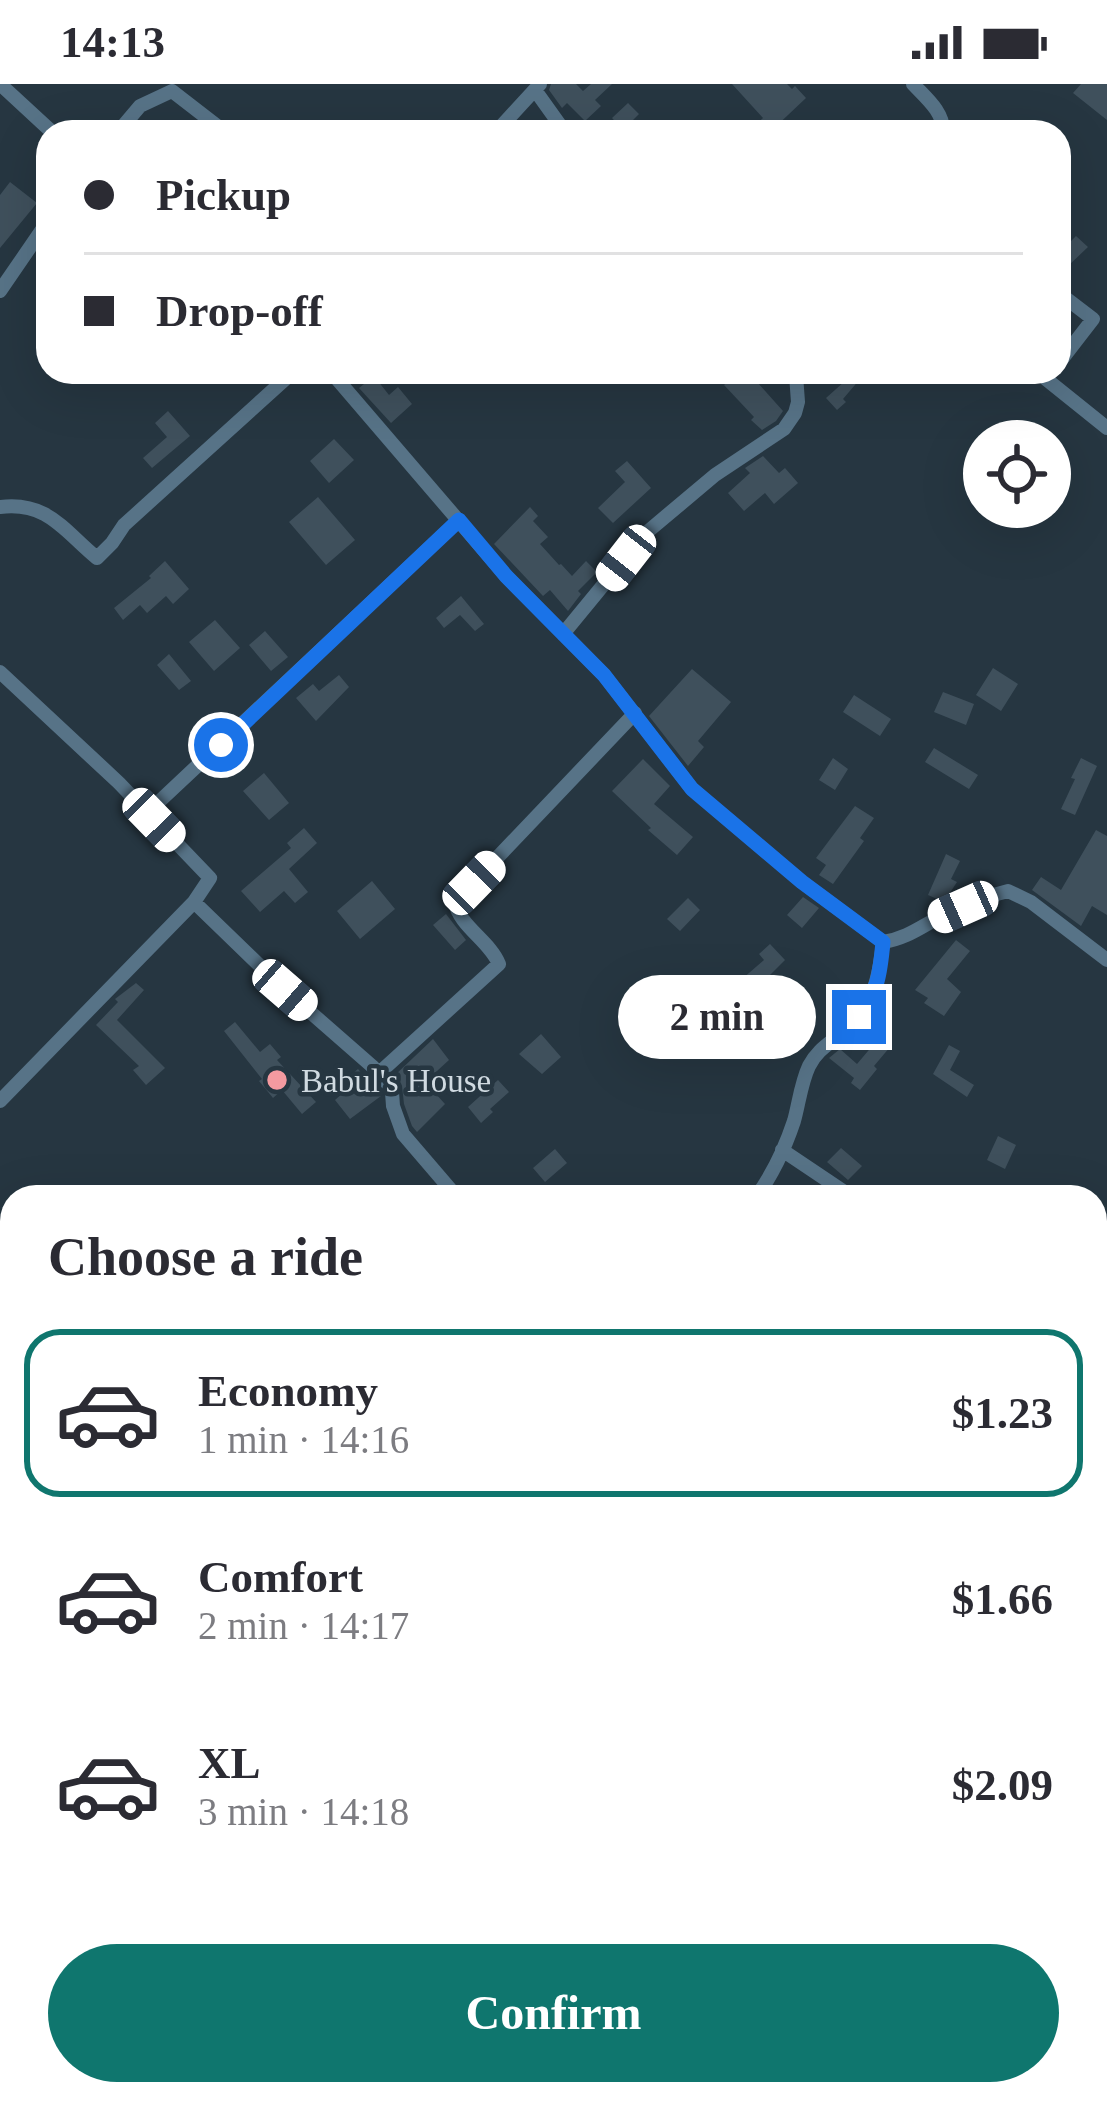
<!DOCTYPE html>
<html lang="en">
<head>
<meta charset="utf-8">
<style>
  body { margin:0; font-family:Georgia,serif; background:#f2f2f3; color:#2b2b33; height:100vh; display:flex; flex-direction:column; font-size:45px; white-space:nowrap }
  * { box-sizing:border-box; margin:0 }
  p { font-size:39px; color:#7c7c81 }
  .icon { flex:none; width:66px; height:66px; fill:none; stroke:currentColor; stroke-width:2; stroke-linecap:round; stroke-linejoin:round }
  .map { position:relative; flex:1; overflow:hidden }
  .details { position:absolute; left:0px; top:1101px; width:1107px; height:921px; display:flex; flex-direction:column; background:#fff; border-radius:36px 36px 0 0; box-shadow:0 12px 48px #0002 }
  .details>* { flex:none }
  .top-card { position:absolute; left:36px; top:36px; width:1035px; height:264px; border-radius:36px; box-shadow:0 12px 48px #0002; display:grid; align-content:center; height:264px; padding:0 48px; background:#fff }
  .buttons { position:absolute; left:963px; top:336px; display:grid; gap:24px }
  .buttons a { display:grid; place-items:center; width:108px; height:108px; border-radius:50%; background:#fff; box-shadow:0 12px 48px #0002; font-size:60px }
  .end { position:absolute; width:54px; height:54px; margin:-27px; border:15px solid #1a73e8; background:#fff; box-shadow:0 0 0 6px #fff }
  .from { border-radius:50% }
  .bubble { position:absolute; height:84px; border-radius:42px; background:#fff; box-shadow:0 12px 48px #0002; font-size:39px; font-weight:600; line-height:84px; text-align:center }
  .car { position:absolute; width:36px; height:72px; margin:-36px -18px; border-radius:15px; box-shadow:0 0 9px 3px #0007; background:linear-gradient(#fff 24%,#345 0 40%,#fff 0 76%,#345 0 86%,#fff 0) }
  .top-card b { display:flex; align-items:center; gap:42px; height:114px; font-size:45px }
  .top-card b+b { border-top:3px solid #e1e1e2 }
  .top-card i { width:30px; height:30px; background:#2b2b33 }
  ul { padding:0; list-style:none }
  li { display:flex; align-items:center; gap:36px; height:168px; margin:0 24px 18px; padding:0 24px; border:6px solid transparent; border-radius:36px }
  li div { flex:1 }
  li b { display:block; font-size:45px }
  li em { font-style:normal; font-weight:600 }
  li.active { border-color:#0f766e }
  li>.icon { width:108px; height:108px; stroke-width:1.5 }
  h2 { padding:0 48px; font-size:54px; line-height:144px }
  .primary-button { display:flex; gap:24px; margin-top:auto; padding:24px 48px }
  .primary-button a { flex:1; height:138px; border-radius:72px; background:#0f766e; color:#fff; font-size:48px; font-weight:600; line-height:138px; text-align:center }
  .status { display:flex; justify-content:space-between; align-items:center; height:84px; padding:0 60px; background:#fff; direction:ltr }
  .status svg { height:33px; fill:currentColor }
  .map>svg:first-child { display:block }
</style>
</head>
<body>
<div class="status"><b>14:13</b><svg viewBox="0 0 49 12"><path d="M0 12V9h3v3zM5 12V6h3v6zM10 12V3h3v9zM15 12V0h3v12zM26 1h20v11H26zM47 4h2v5h-2z"/></svg></div>
<div class="map">
<svg width="1107" height="2021" viewBox="0 0 1107 2021">
  <rect width="100%" height="100%" fill="#263641"/>
  <path fill="#3f505c" d="M 551,0 L 576,0 L 583,7 L 591,0 L 612,0 L 595,16 L 601,22 L 585,37 L 567,19 L 562,24 L 549,6 Z
    M 732,0 L 787,0 L 792,5 L 795,2 L 806,14 L 770,48 L 748,48 L 763,34 Z
    M 1081,0 L 1107,0 L 1107,36 L 1073,9 Z
    M 628,19 L 639,30 L 633,36 L 644,48 L 625,48 L 612,34 Z
    M 10,98 L 37,119 L 0,164 L 0,111 Z
    M 1059,147 L 1070,158 L 1076,152 L 1088,163 L 1067,183 L 1059,174 Z
    M 739,288 L 748,288 L 783,327 L 776,337 L 762,346 L 751,336 L 754,333 L 724,301 Z
    M 849,288 L 866,288 L 843,315 L 846,318 L 837,326 L 826,314 L 845,297 L 843,295 Z
    M 374,292 L 389,311 L 398,303 L 412,320 L 391,339 L 359,304 Z
    M 168,327 L 190,352 L 152,384 L 143,374 L 167,353 L 155,339 Z
    M 334,355 L 354,376 L 329,399 L 310,377 Z
    M 763,372 L 779,389 L 785,384 L 798,399 L 774,420 L 765,409 L 744,427 L 728,409 L 750,389 L 745,384 Z
    M 627,377 L 651,404 L 613,439 L 598,424 L 625,398 L 615,387 Z
    M 318,413 L 355,456 L 326,481 L 289,438 Z
    M 530,423 L 538,432 L 533,437 L 548,453 L 540,460 L 559,481 L 561,480 L 572,492 L 586,477 L 597,488 L 578,507 L 581,510 L 568,527 L 550,506 L 543,512 L 494,460 Z
    M 165,477 L 189,505 L 173,520 L 166,512 L 147,529 L 140,521 L 123,536 L 114,524 L 151,494 L 149,492 Z
    M 461,512 L 484,540 L 475,547 L 460,531 L 444,544 L 436,534 Z
    M 215,536 L 240,564 L 214,587 L 189,558 Z
    M 265,547 L 288,573 L 271,587 L 249,561 Z
    M 169,570 L 191,597 L 179,606 L 157,581 Z
    M 993,584 L 1018,600 L 1001,627 L 976,611 Z
    M 692,585 L 731,618 L 698,657 L 704,663 L 688,682 L 649,632 Z
    M 339,591 L 349,603 L 316,637 L 296,614 L 313,600 L 319,607 Z
    M 943,608 L 974,620 L 966,641 L 934,628 Z
    M 854,611 L 891,635 L 880,652 L 843,628 Z
    M 934,664 L 978,691 L 969,705 L 925,678 Z
    M 833,674 L 848,685 L 835,706 L 819,696 Z
    M 1081,674 L 1097,682 L 1075,731 L 1061,725 L 1075,695 L 1071,694 Z
    M 643,675 L 670,702 L 654,720 L 693,753 L 677,771 L 648,746 L 651,744 L 612,707 Z
    M 264,689 L 289,719 L 269,736 L 243,707 Z
    M 855,722 L 874,734 L 860,754 L 864,757 L 833,800 L 819,791 L 826,781 L 816,774 Z
    M 304,744 L 317,759 L 289,785 L 308,808 L 295,819 L 284,807 L 260,828 L 241,807 L 291,764 L 287,759 Z
    M 1096,746 L 1107,752 L 1107,831 L 1092,822 L 1081,842 L 1032,806 L 1041,793 L 1061,806 Z
    M 946,770 L 960,777 L 951,795 L 957,798 L 944,818 L 928,811 Z
    M 372,797 L 395,825 L 360,855 L 337,827 Z
    M 803,813 L 819,824 L 802,844 L 787,831 Z
    M 688,814 L 700,826 L 680,847 L 667,835 Z
    M 446,830 L 466,856 L 455,866 L 433,841 Z
    M 956,856 L 970,867 L 947,895 L 961,908 L 944,932 L 924,919 L 928,914 L 915,906 Z
    M 770,860 L 785,876 L 753,908 L 742,895 L 764,876 L 759,870 Z
    M 136,899 L 144,906 L 117,936 L 165,984 L 146,1001 L 133,986 L 139,982 L 96,941 L 118,918 L 115,915 Z
    M 235,938 L 260,968 L 270,960 L 281,973 L 277,976 L 316,1018 L 302,1030 L 282,1006 L 273,1014 L 259,997 L 262,995 L 224,947 Z
    M 541,950 L 561,973 L 542,990 L 519,970 Z
    M 879,954 L 890,963 L 874,982 L 877,985 L 860,1006 L 851,999 L 854,994 L 829,974 L 840,965 L 857,980 Z
    M 433,955 L 449,976 L 425,998 L 445,1020 L 417,1048 L 412,1042 L 404,1020 L 402,1002 L 394,992 Z
    M 949,961 L 960,967 L 950,986 L 974,1001 L 967,1013 L 933,990 Z
    M 358,985 L 381,1012 L 350,1035 L 335,1016 L 345,1007 L 339,1001 Z
    M 498,996 L 509,1008 L 490,1025 L 493,1028 L 481,1039 L 468,1023 Z
    M 998,1052 L 1016,1061 L 1005,1085 L 987,1076 Z
    M 841,1064 L 862,1082 L 848,1096 L 827,1078 Z
    M 555,1065 L 567,1079 L 545,1098 L 533,1084 Z"/>
  <g fill="none" stroke-linecap="round" stroke-linejoin="round">
    <path stroke="#577387" stroke-width="14" d="M 0,0 L 52,48
      M 913,0 C 926,14 944,28 943,48
      M 535,6 L 565,48
      M 118,48 L 140,22 L 172,7 L 225,48
      M 496,48 L 540,0
      M 0,207 L 48,137
      M 1059,209 L 1093,235 L 1059,279
      M 331,288 L 506,492 L 604,591 L 692,705 L 802,798 L 883,858 C 904,855 918,845 936,835 C 958,823 983,813 1008,807 L 1031,818 L 1107,876
      M 1046,295 L 1107,344
      M 0,423 C 48,417 64,447 97,474 L 112,459 L 124,441 L 293,288
      M 563,550 L 646,449 L 715,391 L 784,345 L 795,329 L 798,318 L 796,291 L 794,288
      M 0,588 L 119,699 L 210,794 L 194,818 L 285,906 L 373,983 L 392,1008 L 393,1022 L 403,1050 L 457,1113
      M 147,729 L 459,436
      M 378,990 L 499,880 C 490,857 459,842 455,818 L 635,629
      M 0,1017 L 194,818
      M 782,1066 L 852,1113
      M 756,1113 C 773,1090 785,1064 794,1037 C 799,1019 801,999 809,982 C 817,966 829,960 842,949 C 873,924 879,895 883,858
      M 0,1147 L 12,1163
      M 0,1349 L 12,1341
      M 1095,1634 L 1107,1621
      M 1095,1756 L 1107,1764
      M 0,1963 L 12,1972
      M 84,2010 L 108,2021
      M 800,2021 L 810,2010"/>
  </g>
  <g fill="none" stroke-linecap="round" stroke-linejoin="round">
    <path stroke="#1a73e8" stroke-width="15" d="M 221,661 L 459,436 L 506,492 L 604,591 L 692,705 L 802,798 L 883,858 C 880,890 878,906 859,933"/>
  </g>
  <circle fill="#f49aa0" stroke="#263641" stroke-width="4.5" cx="277" cy="996" r="12"/>
  <g text-anchor="middle" stroke-width="9" stroke-linejoin="round" paint-order="stroke">
    <g font-size="33" fill="#d0dae1" stroke="#263641" text-anchor="start">
      <text x="301" y="1008">Babul's House</text>
    </g>
  </g>
</svg>
<div class="buttons">
<a><svg class="icon" aria-label="locate" viewBox="0 0 24 24"><circle cx="12" cy="12" r="6"/><path d="M12 2v4M12 18v4M2 12h4M18 12h4"/></svg></a>
</div>
<i class="end from" style="left:221px;top:661px"></i>
<i class="end" style="left:859px;top:933px"></i>
<div class="bubble" style="left:618px;top:891px;width:198px">2 min</div>
<i class="car" style="left:626px;top:474px;rotate:218deg"></i>
<i class="car" style="left:154px;top:736px;rotate:136deg"></i>
<i class="car" style="left:474px;top:799px;rotate:44deg"></i>
<i class="car" style="left:963px;top:823px;rotate:246deg"></i>
<i class="car" style="left:285px;top:906px;rotate:131deg"></i>
<div class="top-card">
<b><i class="from"></i>Pickup</b>
<b><i></i>Drop-off</b>
</div>
<section class="details">
<h2>Choose a ride</h2>
<ul>
<li class="active"><svg class="icon" aria-label="car" viewBox="0 0 24 24"><path d="M5 17H2v-5l4-1 3-4h7l3 4 3 1v5h-3M9 17h6M6 11h13"/><circle cx="7" cy="17" r="2"/><circle cx="17" cy="17" r="2"/></svg><div><b>Economy</b><p>1 min · 14:16</p></div><em>$1.23</em></li>
<li><svg class="icon" aria-label="car" viewBox="0 0 24 24"><path d="M5 17H2v-5l4-1 3-4h7l3 4 3 1v5h-3M9 17h6M6 11h13"/><circle cx="7" cy="17" r="2"/><circle cx="17" cy="17" r="2"/></svg><div><b>Comfort</b><p>2 min · 14:17</p></div><em>$1.66</em></li>
<li><svg class="icon" aria-label="car" viewBox="0 0 24 24"><path d="M5 17H2v-5l4-1 3-4h7l3 4 3 1v5h-3M9 17h6M6 11h13"/><circle cx="7" cy="17" r="2"/><circle cx="17" cy="17" r="2"/></svg><div><b>XL</b><p>3 min · 14:18</p></div><em>$2.09</em></li>
</ul>
<div class="primary-button"><a>Confirm</a></div>
</section>
</div>
</body>
</html>
